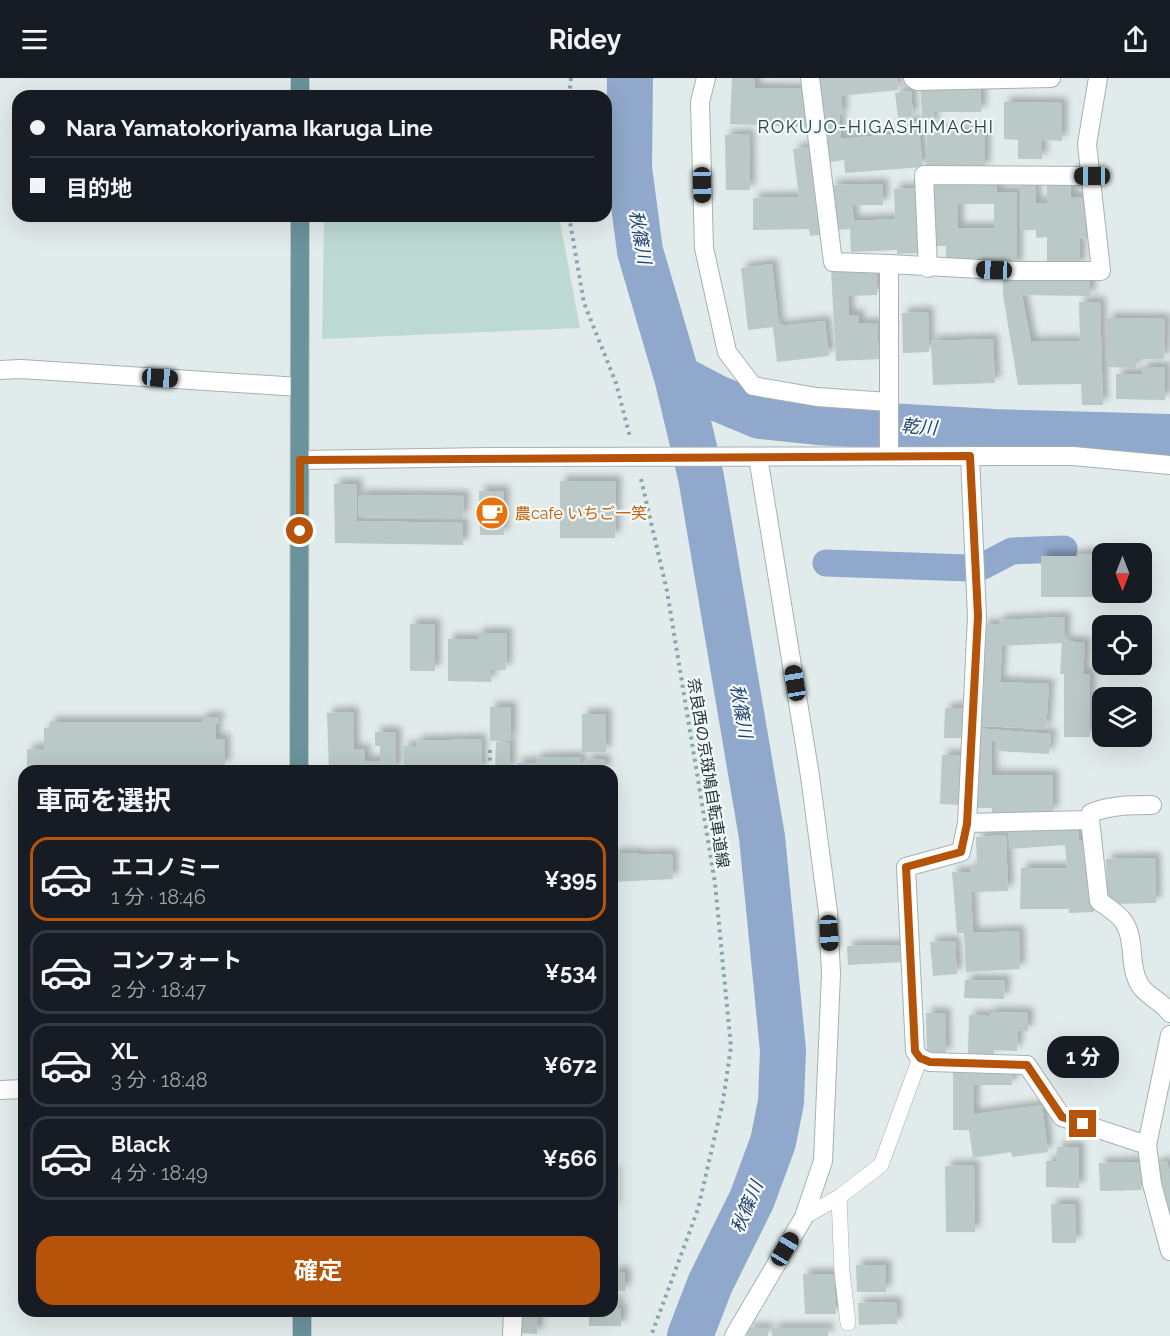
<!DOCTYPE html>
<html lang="ja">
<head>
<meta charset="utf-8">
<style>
  body { margin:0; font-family:Raleway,"Noto Sans JP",sans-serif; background:#242831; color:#f1f3f6; height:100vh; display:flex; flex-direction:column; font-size:22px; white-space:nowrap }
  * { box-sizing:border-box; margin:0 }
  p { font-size:20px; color:#9ea1a6 }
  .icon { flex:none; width:33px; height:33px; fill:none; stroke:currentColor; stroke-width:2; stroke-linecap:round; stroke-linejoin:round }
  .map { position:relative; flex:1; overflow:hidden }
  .sheet { position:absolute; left:18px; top:687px; width:600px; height:552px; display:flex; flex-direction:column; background:#171b24; border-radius:18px; box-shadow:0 6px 24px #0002 }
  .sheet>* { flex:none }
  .guide { position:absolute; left:12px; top:12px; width:600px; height:132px; border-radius:18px; box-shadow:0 6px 24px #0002; display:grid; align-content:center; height:132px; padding:0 18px; background:#171b24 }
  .needle { width:39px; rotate:180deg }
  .tools { position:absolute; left:1092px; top:465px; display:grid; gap:12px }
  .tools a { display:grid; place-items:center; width:60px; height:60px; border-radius:12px; background:#171b24; box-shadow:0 6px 24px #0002; font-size:30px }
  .end { position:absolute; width:27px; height:27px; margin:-14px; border:8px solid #b45309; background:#fff; box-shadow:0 0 0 3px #fff }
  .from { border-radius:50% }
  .bubble { position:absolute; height:42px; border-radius:18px; background:#171b24; box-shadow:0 6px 24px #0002; font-size:20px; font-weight:700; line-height:42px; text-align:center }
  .car { position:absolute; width:18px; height:36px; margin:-18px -9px; border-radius:8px; box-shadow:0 0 4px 2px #0007; background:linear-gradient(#222 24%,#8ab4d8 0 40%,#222 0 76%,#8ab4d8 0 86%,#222 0) }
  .guide b { display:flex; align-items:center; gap:21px; height:57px; font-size:22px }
  .guide b+b { border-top:2px solid #363941 }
  .guide i { width:15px; height:15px; background:#f1f3f6 }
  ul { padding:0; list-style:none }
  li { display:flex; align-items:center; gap:18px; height:84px; margin:0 12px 9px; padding:0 6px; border:3px solid #363941; border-radius:18px }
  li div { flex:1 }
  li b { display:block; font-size:22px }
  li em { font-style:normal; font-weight:700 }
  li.current { border-color:#b45309 }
  li>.icon { width:54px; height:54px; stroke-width:1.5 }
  h2 { padding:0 18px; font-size:27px; line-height:72px }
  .action { display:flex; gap:12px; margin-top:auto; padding:12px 18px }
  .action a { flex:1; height:69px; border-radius:18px; background:#b45309; color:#fff; font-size:24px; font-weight:700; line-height:69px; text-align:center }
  header { display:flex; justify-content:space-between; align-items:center; height:78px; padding:0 18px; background:#171b24; font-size:27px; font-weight:700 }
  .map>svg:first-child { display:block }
</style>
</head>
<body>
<header><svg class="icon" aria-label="menu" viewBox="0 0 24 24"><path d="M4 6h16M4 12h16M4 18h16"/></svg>Ridey<svg class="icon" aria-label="share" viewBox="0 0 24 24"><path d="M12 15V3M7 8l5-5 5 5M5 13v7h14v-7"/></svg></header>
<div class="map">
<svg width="1170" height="1258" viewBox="0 0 1170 1258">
  <defs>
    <filter id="shadow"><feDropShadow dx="5.5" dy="-5.5" stdDeviation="3" flood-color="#0004"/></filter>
  </defs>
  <rect width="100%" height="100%" fill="#e2ebeb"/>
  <path fill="#bddad2" d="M 395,138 L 559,138 L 580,250 L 322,261 L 324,143 Z"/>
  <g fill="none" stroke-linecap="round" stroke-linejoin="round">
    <path stroke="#90a8cb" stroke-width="27" d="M 826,485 L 968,490 L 983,488 L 1012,473 L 1064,471"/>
    <path stroke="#90a8cb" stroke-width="46" d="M 630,0 L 629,90 L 640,173 L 677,299 L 701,399 L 762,759 L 783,972 L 781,1024 L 773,1064 L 752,1121 L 710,1206 L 690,1258
      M 677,299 L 717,320 L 760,338 L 817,344 L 993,354 L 1170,359"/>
  </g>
  <path fill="#bbc8c8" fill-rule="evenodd" filter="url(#shadow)" d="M 732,0 L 755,0 L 755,10 L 808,11 L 806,49 L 730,46 Z
    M 814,0 L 897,0 L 898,12 L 841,18 L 843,37 L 839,37 L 841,61 L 902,55 L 901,45 L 918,43 L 923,89 L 845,95 L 844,82 L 823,85 Z
    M 920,8 L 981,8 L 981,34 L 933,34 L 934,53 L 985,53 L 985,90 L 926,91 L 927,54 L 931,54 L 931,46 L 923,46 Z
    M 911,13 L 913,38 L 898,40 L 895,15 Z
    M 1004,24 L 1062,25 L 1062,63 L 1042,62 L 1042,81 L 1018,81 L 1018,62 L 1004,61 Z
    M 749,56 L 750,112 L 726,112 L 725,57 Z
    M 815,68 L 826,156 L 810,158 L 809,151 L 753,152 L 753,120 L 799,119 L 793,71 Z
    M 934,101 L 997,101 L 997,114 L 1017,114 L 1017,189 L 946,187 L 946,168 L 935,168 ZM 958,126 L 994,126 L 994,150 L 958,150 Z
    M 1071,102 L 1071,119 L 1088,119 L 1088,160 L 1080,161 L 1080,188 L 1047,189 L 1047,159 L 1036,160 L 1036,152 L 1021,152 L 1020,104 L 1035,103 L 1036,125 L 1047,125 L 1047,103 Z
    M 883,106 L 883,127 L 852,127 L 854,143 L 895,141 L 894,111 L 921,110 L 923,175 L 897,176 L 897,172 L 851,174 L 850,151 L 836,152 L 831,107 Z
    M 772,186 L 779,248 L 825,243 L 829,278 L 777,284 L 773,249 L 748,252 L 741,190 Z
    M 876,190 L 877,217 L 848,218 L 849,237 L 859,237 L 859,246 L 877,245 L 879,281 L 836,283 L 831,192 Z
    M 1003,200 L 1090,201 L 1090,218 L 1022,217 L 1031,264 L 1080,263 L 1079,224 L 1100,224 L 1103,327 L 1082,327 L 1081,306 L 1018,307 L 1003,217 Z
    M 928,234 L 929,274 L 903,275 L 902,235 Z
    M 1107,240 L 1165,241 L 1164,281 L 1137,281 L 1136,290 L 1107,289 Z
    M 993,261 L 995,305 L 933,307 L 931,263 Z
    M 1142,289 L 1165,289 L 1165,322 L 1116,321 L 1116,296 L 1142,296 Z
    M 560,403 L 616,403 L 615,460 L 560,460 Z
    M 334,406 L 357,406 L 357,457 L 358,443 L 463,445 L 463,467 L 335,465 Z
    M 479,413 L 504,413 L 504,457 L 480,457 Z
    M 359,417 L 464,418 L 463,440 L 358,439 Z
    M 1078,476 L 1099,476 L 1099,519 L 1041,519 L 1041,478 L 1078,478 Z
    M 1065,539 L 1065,563 L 1085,565 L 1083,596 L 1090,596 L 1090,659 L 1064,659 L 1064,596 L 1060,596 L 1062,565 L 1002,568 L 1000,604 L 1049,606 L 1046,651 L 981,648 L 984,603 L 979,603 L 983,546 L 999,547 L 999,542 Z
    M 410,546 L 435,546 L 435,593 L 410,593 Z
    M 478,555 L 507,555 L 506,592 L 491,592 L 491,604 L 448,603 L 448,561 L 478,561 Z
    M 490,629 L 511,629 L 511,663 L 490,663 Z
    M 945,630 L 964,630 L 964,660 L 944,660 Z
    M 353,634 L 354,672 L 365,671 L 365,683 L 380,683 L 380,668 L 375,668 L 375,654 L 396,654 L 396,693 L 329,693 L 327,635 Z
    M 582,636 L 606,636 L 606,674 L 582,674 Z
    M 202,639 L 219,639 L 219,646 L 216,646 L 216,661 L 225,661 L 225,688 L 216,688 L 216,693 L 27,693 L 27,671 L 44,671 L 44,650 L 50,650 L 50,644 L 202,644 Z
    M 974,650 L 1051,656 L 1049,676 L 998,673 L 998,663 L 992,662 L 992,697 L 1053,697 L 1053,735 L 992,735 L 992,730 L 974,730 Z
    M 481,661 L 482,693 L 404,693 L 403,668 L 416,668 L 416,663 Z
    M 496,664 L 510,665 L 510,693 L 495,692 Z
    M 942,677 L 964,677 L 962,727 L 940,726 Z
    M 580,679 L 581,693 L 517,693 L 517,685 L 536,685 L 536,680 Z
    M 586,681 L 605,682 L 605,693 L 585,693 Z
    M 1078,746 L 1079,763 L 1091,762 L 1094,834 L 1069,835 L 1069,831 L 1020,831 L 1021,790 L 1067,790 L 1065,767 L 1010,771 L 1008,752 Z
    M 1006,757 L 1008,813 L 971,814 L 973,855 L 1019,853 L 1020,891 L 966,894 L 964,855 L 957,855 L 952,794 L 971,794 L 970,788 L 977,788 L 976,759 Z
    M 639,775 L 639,777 L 672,776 L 673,801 L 612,804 L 612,776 Z
    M 1155,780 L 1156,825 L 1107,826 L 1106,781 Z
    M 955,863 L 957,896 L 933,898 L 930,864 Z
    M 904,867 L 904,884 L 848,887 L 847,868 Z
    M 965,902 L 1005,902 L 1004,921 L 964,920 Z
    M 989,934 L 1028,935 L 1028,953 L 1018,953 L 1017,973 L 994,972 L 994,977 L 968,976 L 969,937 L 989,938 Z
    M 926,935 L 945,935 L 946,976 L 927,976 Z
    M 19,949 L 24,949 L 24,988 L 19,988 Z
    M 1011,991 L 1012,1007 L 974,1007 L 974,1036 L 1042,1027 L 1048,1074 L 1012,1079 L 1011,1074 L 973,1080 L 969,1052 L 953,1052 L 953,992 Z
    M 1057,1069 L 1079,1069 L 1079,1110 L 1046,1109 L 1046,1083 L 1056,1083 Z
    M 1167,1083 L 1170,1094 L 1170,1150 L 1152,1087 Z
    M 1141,1084 L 1141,1112 L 1100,1113 L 1099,1085 Z
    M 974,1087 L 975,1154 L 946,1154 L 945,1088 Z
    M 612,1093 L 615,1093 L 615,1132 L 612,1132 Z
    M 1051,1126 L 1075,1126 L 1076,1165 L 1052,1165 Z
    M 856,1187 L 886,1187 L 886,1214 L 857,1214 Z
    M 612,1194 L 625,1194 L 625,1213 L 612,1213 Z
    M 803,1196 L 834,1196 L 836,1236 L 805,1236 Z
    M 612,1221 L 617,1221 L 617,1230 L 621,1230 L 621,1248 L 589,1248 L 589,1233 L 612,1233 Z
    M 896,1224 L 897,1246 L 859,1247 L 858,1225 Z
    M 520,1233 L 538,1233 L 537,1256 L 519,1255 Z
    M 747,1250 L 768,1250 L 768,1258 L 747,1258 Z
    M 772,1250 L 828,1250 L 828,1258 L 772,1258 Z"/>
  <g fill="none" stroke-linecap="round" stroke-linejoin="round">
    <g stroke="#a5b1b2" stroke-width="16">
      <path id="service" d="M 804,1139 L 839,1119
        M 848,1245 L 842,1194 L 839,1119 L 881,1087 L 920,980"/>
    </g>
    <g stroke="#a5b1b2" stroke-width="20">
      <path id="minor" d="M 706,0 L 700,24 L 704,170 L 727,274 L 753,308 L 817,319 L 889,324
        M 810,0 L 833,184 L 889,186 L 889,377
        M 913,0 L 917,3 L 1051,0
        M 889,186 L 1016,193 L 1101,193 L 1087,66 L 1098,0
        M 928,190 L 924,97 L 1092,98
        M 0,292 L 21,291 L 299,309
        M 970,378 L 977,539 L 967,745 L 961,774 L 906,789 L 915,973 L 920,980 L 930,984 L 1027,987 L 1062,1039 L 1147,1067 L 1152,1106 L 1170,1173
        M 300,382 L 488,379 L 1073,378 L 1170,387
        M 1090,742 L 1091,735 C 1111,727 1131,727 1152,727
        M 967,745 L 1090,742 L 1099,823 C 1107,829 1119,836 1124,844 C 1136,863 1128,888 1140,907 C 1146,918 1162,923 1170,935
        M 0,1012 L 24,1011
        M 1147,1067 L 1170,957
        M 512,1258 L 513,1233
        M 734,1258 L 804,1139 L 823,1083 L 831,896 L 828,834 L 810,698 L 758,379"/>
    </g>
    <g stroke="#c2c7c8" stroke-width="20">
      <path id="primary" d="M 300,18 L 300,0
        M 299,693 L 300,138
        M 302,1233 L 302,1258"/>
    </g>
    <path stroke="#86a7ab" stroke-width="4" stroke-dasharray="3 4.5" stroke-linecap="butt" d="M 569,18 L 571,0
      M 569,138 L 584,225 L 616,305 L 630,359
      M 641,401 L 667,513 L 715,805 L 731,969 L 723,1023 L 698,1131 L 651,1258
      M 490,672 L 490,693"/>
    <use href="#service" stroke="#fff" stroke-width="15"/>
    <use href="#minor" stroke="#fff" stroke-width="18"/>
    <use href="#primary" stroke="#6b939c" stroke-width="18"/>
  </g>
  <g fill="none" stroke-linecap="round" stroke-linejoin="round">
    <path stroke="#b45309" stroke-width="8" d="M 300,453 L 300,382 L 970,378 L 978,538 L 967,746 L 961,774 L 906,789 L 915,973 L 920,980 L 930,984 L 1027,987 L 1062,1039 L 1083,1046"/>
  </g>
  <defs>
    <g id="cafe-disc" transform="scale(1.725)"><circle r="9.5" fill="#e8710a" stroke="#f3f8f8"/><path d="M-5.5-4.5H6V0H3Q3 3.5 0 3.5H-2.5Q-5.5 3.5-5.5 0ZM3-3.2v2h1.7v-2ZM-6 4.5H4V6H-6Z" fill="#fff"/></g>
  </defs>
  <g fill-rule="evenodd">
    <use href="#cafe-disc" x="492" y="435"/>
  </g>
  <g text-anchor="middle" stroke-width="4.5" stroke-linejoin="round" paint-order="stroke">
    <g font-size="16" fill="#c56008" stroke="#f3f8f8" text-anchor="start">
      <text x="515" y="441">農cafe いちご一笑</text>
    </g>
    <g font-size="16" fill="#24373a" stroke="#f3f8f8">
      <text transform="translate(709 695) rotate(81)" y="6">奈良西の京斑鳩自転車道線</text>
    </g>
    <g font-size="18" letter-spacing="1.5" fill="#22434a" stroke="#f3f8f8">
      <text x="876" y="55">ROKUJO-HIGASHIMACHI</text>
    </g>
    <g font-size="18" font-style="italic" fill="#244270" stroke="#f3f8f8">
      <text transform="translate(640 159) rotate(80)" y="6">秋篠川</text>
      <text transform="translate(919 349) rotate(4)" y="6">乾川</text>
      <text transform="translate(741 633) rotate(80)" y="6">秋篠川</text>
      <text transform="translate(747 1129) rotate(-67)" y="6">秋篠川</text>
    </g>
  </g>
</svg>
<div class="tools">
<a><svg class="needle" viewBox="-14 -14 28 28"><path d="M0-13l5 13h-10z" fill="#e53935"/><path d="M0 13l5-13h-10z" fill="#9ea1a6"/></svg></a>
<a><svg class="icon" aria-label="locate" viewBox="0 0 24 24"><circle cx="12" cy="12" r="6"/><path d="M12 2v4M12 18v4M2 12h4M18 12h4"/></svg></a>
<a><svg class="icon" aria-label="layers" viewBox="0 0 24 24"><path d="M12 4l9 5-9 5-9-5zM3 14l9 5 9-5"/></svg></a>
</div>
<i class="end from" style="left:300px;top:453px"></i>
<i class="end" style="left:1083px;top:1046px"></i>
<div class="bubble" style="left:1047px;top:958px;width:72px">1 分</div>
<i class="car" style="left:1092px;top:98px;rotate:270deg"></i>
<i class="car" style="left:702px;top:107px;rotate:179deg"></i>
<i class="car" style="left:994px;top:192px;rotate:272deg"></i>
<i class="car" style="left:160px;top:300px;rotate:94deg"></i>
<i class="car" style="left:795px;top:605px;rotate:351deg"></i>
<i class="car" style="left:829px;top:855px;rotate:177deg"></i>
<i class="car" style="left:785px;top:1171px;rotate:31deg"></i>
<div class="guide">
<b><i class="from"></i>Nara Yamatokoriyama Ikaruga Line</b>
<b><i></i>目的地</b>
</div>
<section class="sheet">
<h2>車両を選択</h2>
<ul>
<li class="current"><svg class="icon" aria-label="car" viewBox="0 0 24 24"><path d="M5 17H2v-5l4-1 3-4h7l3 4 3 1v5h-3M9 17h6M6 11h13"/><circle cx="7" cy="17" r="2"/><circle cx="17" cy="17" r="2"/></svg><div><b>エコノミー</b><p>1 分 · 18:46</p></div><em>¥395</em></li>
<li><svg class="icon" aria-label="car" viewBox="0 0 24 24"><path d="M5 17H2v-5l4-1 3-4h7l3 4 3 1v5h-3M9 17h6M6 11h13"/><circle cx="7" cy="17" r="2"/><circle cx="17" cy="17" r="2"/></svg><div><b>コンフォート</b><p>2 分 · 18:47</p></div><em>¥534</em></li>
<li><svg class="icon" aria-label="car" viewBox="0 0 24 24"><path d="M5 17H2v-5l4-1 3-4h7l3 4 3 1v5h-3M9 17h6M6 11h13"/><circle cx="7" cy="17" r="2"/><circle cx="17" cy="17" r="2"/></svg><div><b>XL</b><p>3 分 · 18:48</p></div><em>¥672</em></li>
<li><svg class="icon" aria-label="car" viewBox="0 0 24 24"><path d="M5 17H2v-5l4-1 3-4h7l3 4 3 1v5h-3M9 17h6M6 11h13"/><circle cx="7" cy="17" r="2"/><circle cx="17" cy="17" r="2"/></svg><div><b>Black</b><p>4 分 · 18:49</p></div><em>¥566</em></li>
</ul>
<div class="action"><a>確定</a></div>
</section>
</div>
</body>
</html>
